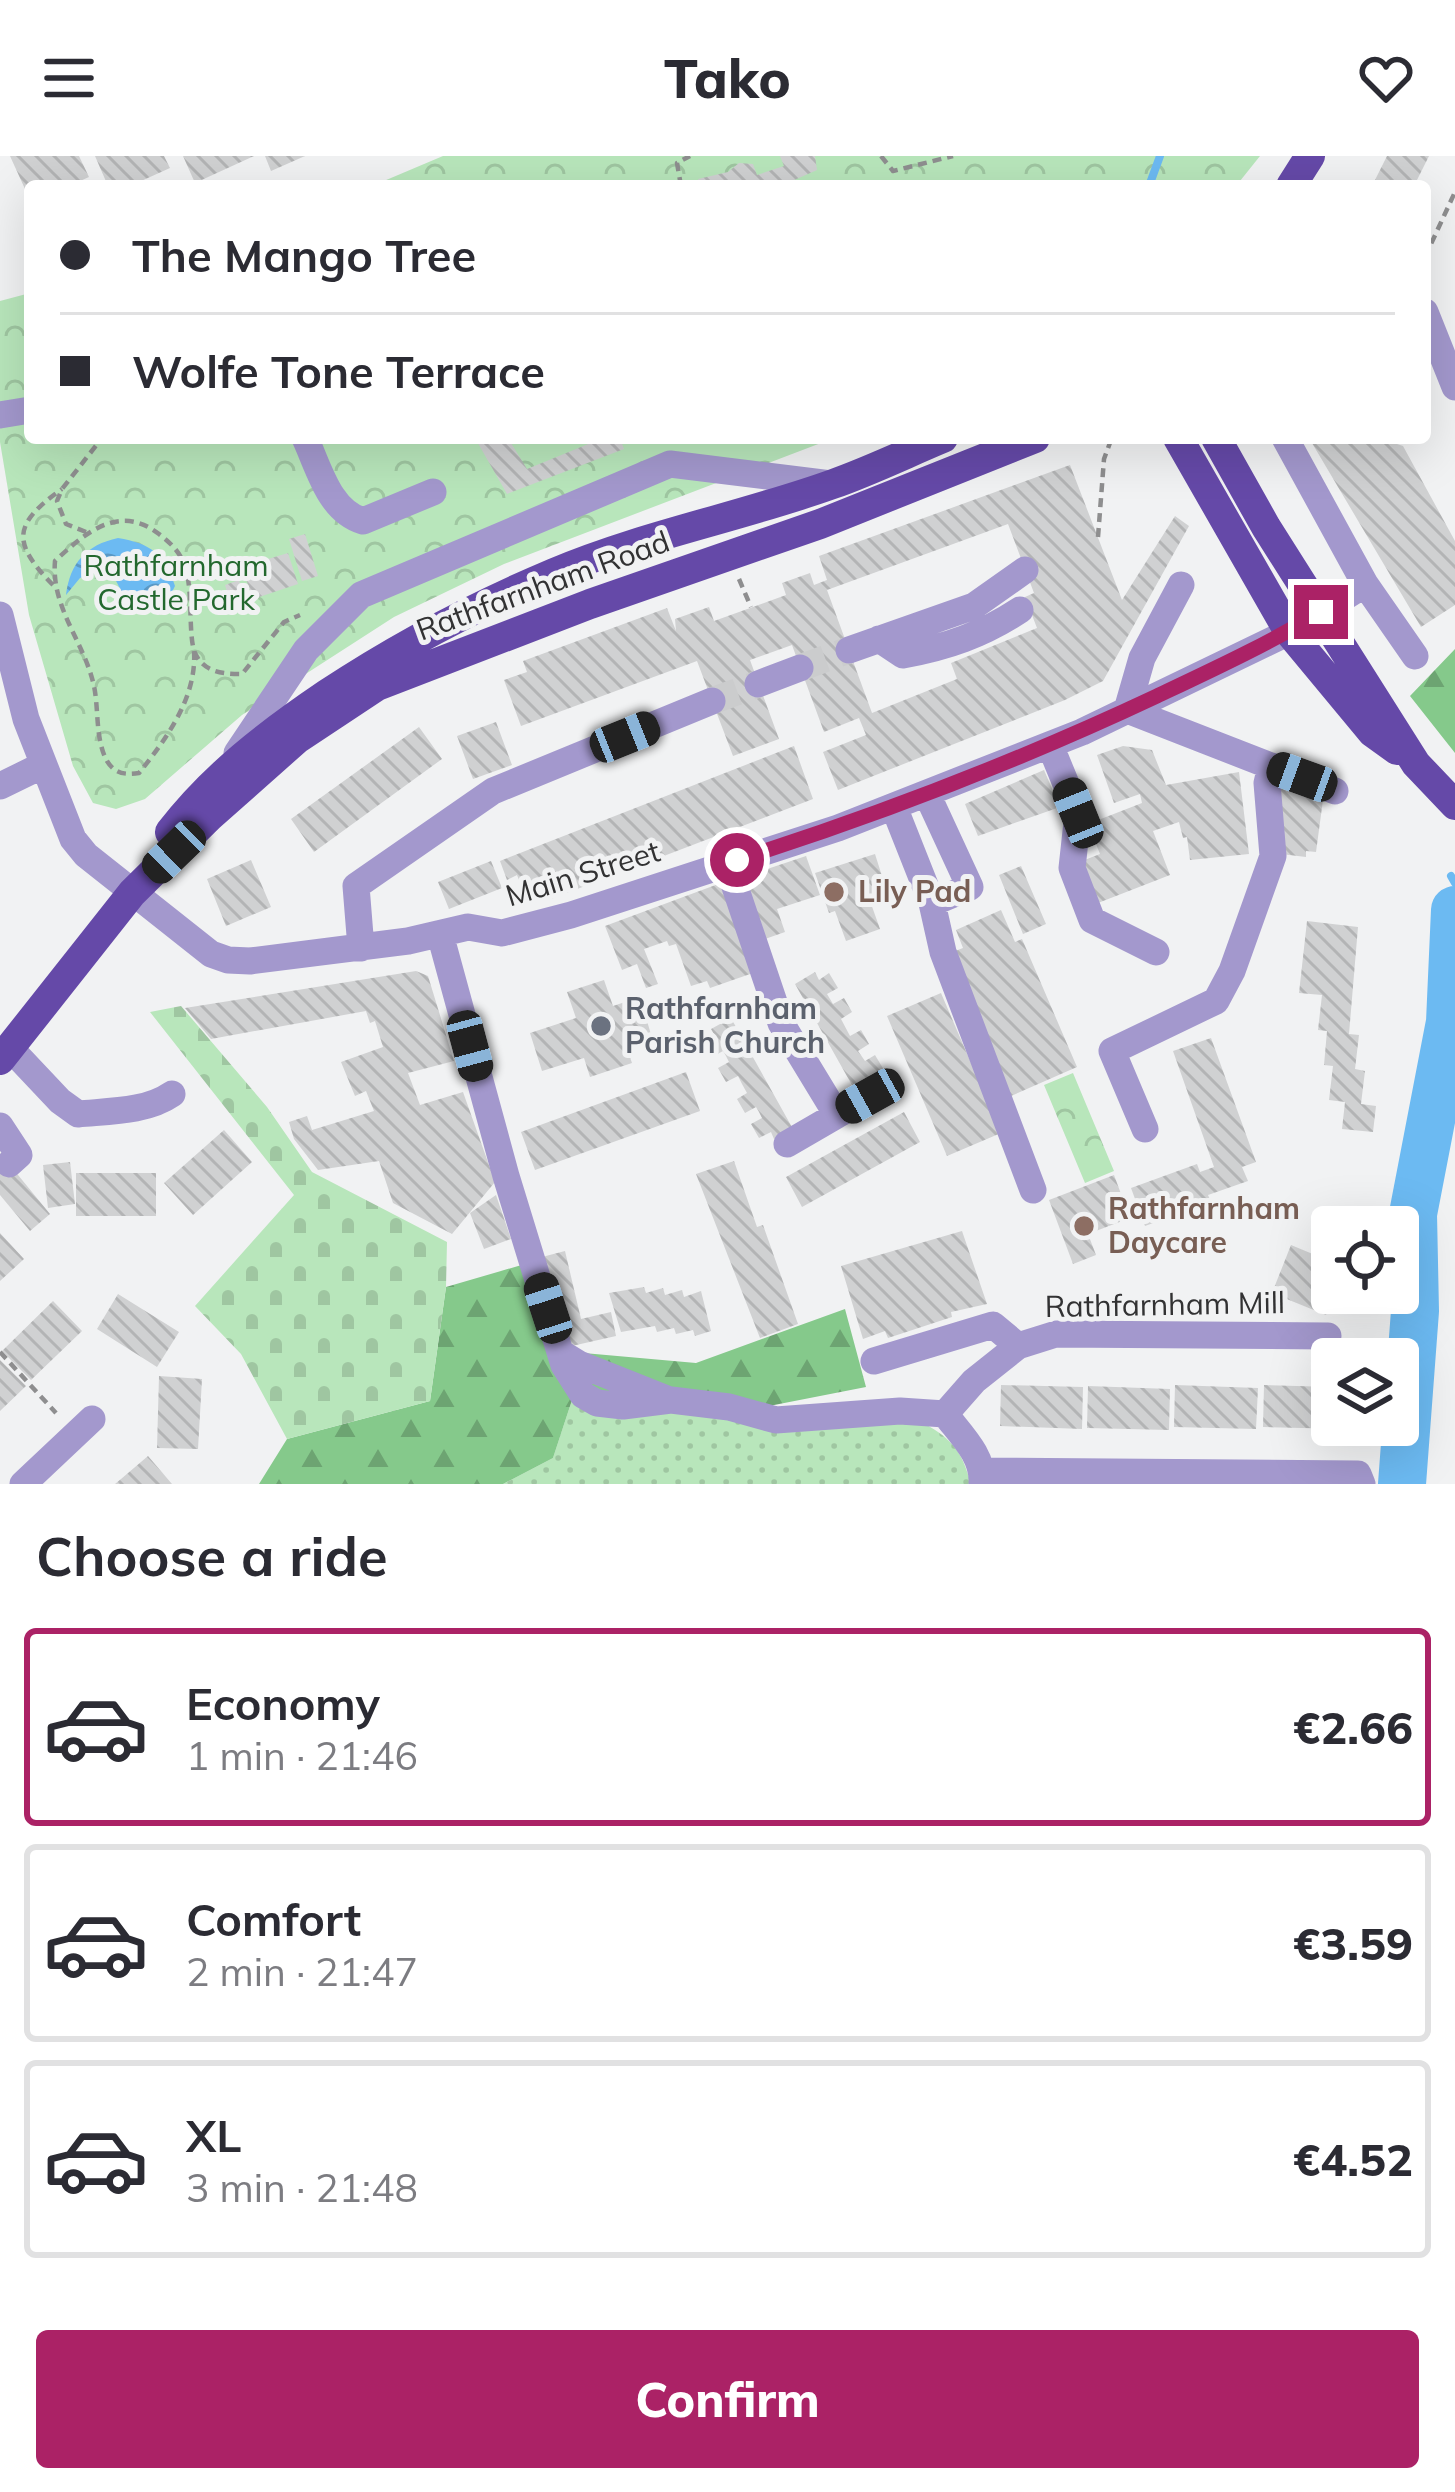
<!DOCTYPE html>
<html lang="en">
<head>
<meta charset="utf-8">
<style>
  body { margin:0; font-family:Mulish,sans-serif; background:#f7f7f7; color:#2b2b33; height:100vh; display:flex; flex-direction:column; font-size:45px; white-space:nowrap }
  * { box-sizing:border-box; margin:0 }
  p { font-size:39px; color:#7c7c81 }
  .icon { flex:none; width:66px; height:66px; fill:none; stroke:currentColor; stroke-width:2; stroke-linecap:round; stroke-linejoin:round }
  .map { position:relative; height:1328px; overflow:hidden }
  .details { display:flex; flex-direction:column; background:#fff; flex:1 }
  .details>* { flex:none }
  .hud { position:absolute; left:24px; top:24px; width:1407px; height:264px; border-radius:12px; box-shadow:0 12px 48px #0002; display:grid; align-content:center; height:264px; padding:0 36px; background:#fff }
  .fabs { position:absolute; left:1311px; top:1050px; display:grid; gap:24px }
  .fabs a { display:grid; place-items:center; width:108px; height:108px; border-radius:12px; background:#fff; box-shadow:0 12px 48px #0002; font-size:60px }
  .end { position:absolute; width:54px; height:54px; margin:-27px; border:15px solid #ab2266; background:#fff; box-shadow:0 0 0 6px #fff }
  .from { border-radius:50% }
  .car { position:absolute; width:36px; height:72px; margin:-36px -18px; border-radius:15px; box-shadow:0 0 9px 3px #0007; background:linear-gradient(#222 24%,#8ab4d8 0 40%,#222 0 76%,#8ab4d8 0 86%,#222 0) }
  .hud b { display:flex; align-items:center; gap:42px; height:114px; font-size:45px }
  .hud b+b { border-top:3px solid #e1e1e2 }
  .hud i { width:30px; height:30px; background:#2b2b33 }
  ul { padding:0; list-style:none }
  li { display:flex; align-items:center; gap:36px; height:198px; margin:0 24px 18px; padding:0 12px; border:6px solid #e1e1e2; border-radius:12px }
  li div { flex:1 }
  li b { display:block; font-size:45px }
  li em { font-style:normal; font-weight:800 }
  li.on { border-color:#ab2266 }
  li>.icon { width:108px; height:108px; stroke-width:1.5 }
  h2 { padding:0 36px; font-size:54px; line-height:144px }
  .cta { display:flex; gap:24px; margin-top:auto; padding:24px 36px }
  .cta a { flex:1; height:138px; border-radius:12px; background:#ab2266; color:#fff; font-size:48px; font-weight:800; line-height:138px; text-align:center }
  header { display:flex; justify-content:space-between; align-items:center; height:156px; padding:0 36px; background:#fff; font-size:54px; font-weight:800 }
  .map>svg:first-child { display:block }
</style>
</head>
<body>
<header><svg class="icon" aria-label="menu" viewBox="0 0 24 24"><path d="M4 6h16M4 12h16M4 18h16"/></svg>Tako<svg class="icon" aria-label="heart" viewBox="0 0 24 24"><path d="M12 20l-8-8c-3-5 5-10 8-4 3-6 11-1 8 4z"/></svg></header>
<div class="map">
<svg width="1455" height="1328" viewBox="0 0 1455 1328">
  <defs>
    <pattern id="grass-dots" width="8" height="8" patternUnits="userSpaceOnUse" patternTransform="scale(3)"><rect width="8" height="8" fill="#b8e6bb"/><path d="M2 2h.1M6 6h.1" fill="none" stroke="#9fc6a1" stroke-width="1.8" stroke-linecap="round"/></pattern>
    <pattern id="forest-firs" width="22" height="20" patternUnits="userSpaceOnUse" patternTransform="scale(3)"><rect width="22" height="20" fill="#85c98b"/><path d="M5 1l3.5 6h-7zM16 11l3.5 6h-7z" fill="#6da472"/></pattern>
    <pattern id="cemetery-stones" width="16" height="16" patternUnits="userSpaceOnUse" patternTransform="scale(3)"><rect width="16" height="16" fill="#b8e6bb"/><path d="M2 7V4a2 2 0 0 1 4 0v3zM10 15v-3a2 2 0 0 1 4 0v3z" fill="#9fc6a1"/></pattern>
    <pattern id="park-crowns" width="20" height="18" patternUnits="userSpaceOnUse" patternTransform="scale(3)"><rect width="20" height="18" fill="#b8e6bb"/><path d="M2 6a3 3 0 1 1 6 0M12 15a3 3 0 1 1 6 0" fill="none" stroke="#9fc6a1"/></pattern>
    <pattern id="water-waves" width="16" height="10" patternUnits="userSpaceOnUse" patternTransform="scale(3)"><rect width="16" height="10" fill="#6cbaf2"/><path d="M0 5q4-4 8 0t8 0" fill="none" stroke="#5998c5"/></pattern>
    <pattern id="building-back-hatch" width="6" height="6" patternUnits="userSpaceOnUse" patternTransform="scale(3)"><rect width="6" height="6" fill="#d0d1d2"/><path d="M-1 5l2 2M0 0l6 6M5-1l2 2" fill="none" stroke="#b3b4b5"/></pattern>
  </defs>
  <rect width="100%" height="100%" fill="#f1f2f3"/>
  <path fill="url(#grass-dots)" d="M 572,1244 L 685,1256 L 918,1264 C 951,1282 961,1292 971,1328 L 503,1328 L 553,1302 Z"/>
  <path fill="url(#forest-firs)" d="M 1455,493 L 1455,597 L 1410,540 Z
    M 525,1108 L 550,1194 L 696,1207 L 845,1153 L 866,1231 L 769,1250 L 572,1244 L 553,1302 L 503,1328 L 259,1328 L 287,1283 L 430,1245 L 446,1131 Z"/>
  <path fill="url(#cemetery-stones)" d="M 181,850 L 267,951 L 312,1016 L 447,1086 L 446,1131 L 430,1245 L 287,1283 L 241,1198 L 195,1150 L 294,1039 L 150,856 Z"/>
  <path fill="url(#park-crowns)" d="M 443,0 L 1260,0 L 1236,30 L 372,30 Z
    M 30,137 L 30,282 L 834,282 L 504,408 L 394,461 L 242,559 L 145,643 L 116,653 L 93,647 L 73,610 L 29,459 L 0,286 L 0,145 Z
    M 1073,917 L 1114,1015 L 1085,1027 L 1044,929 Z"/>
  <path fill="url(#water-waves)" d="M 118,382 C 150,387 166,399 175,430 L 168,444 L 154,455 L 129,450 L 114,421 L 99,414 L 80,422 L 66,439 C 70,407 86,389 118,382 Z"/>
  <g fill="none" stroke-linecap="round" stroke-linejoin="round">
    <path stroke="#6cbaf2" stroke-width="8" d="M 1149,30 L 1160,0
      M 1451,720 L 1455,727"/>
    <path stroke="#6cbaf2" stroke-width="48" d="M 1402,1328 L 1415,1155 L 1413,1058 L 1450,866 L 1455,754"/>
  </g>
  <path fill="url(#building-back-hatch)" fill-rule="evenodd" d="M 10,0 L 79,0 L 89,21 L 69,30 L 30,30 L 30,44 Z
    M 95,0 L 164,0 L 170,12 L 130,30 L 108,30 Z
    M 183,0 L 254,0 L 195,27 Z
    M 265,0 L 305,0 L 271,15 Z
    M 780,0 L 815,0 L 817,14 L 792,25 L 794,30 L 700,30 L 698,23 L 728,16 L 739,7 L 753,8 L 757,19 L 784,10 Z
    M 1387,0 L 1429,0 L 1414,30 L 1372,30 Z
    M 475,282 L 508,282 L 527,313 L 603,282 L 620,282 L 624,293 L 507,338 Z
    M 1309,282 L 1392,282 L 1391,286 L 1403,290 L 1455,385 L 1455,449 L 1421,471 Z
    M 1070,309 L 1122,444 L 1175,360 L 1189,370 L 1103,525 L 1065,544 L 838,634 L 823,596 L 866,579 L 859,562 L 824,576 L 792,489 L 750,504 L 779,583 L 733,600 L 697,505 L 521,570 L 504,524 L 527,516 L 523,505 L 667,452 L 676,475 L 675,463 L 709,451 L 714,465 L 786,439 L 782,427 L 810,417 L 814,429 L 827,424 L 819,400 ZM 1008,368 L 1034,437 L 1025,441 L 1037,472 L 951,507 L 957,523 L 872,557 L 827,434 Z
    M 305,378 L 318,420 L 302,425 L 289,383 Z
    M 288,397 L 298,428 L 253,443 L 242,411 Z
    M 239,424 L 247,450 L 233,455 L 225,429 Z
    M 496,566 L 512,609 L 473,623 L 457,580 Z
    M 419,571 L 442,603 L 314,696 L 291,663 Z
    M 794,590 L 813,643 L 551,743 L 524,736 L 517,719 L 507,724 L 500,705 Z
    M 1123,590 L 1152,594 L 1166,629 L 1239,616 L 1249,698 L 1190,704 L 1187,681 L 1183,682 L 1179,666 L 1153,675 L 1170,719 L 1098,747 L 1082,705 L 1100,698 L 1088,668 L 1142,647 L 1140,638 L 1114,647 L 1097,599 Z
    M 1044,614 L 1060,651 L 978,680 L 965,648 Z
    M 1275,624 L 1323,644 L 1316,696 L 1306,695 L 1306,701 L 1281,698 Z
    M 875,698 L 887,736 L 869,742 L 880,773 L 846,785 L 835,755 L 829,757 L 815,717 Z
    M 806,700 L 820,739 L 777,753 L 785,776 L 765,783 L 743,721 Z
    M 251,704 L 271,751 L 226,770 L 207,723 Z
    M 491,705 L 502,732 L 449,753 L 438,726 Z
    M 1021,710 L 1046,768 L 1023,778 L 999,719 Z
    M 721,727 L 753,817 L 710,832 L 707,825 L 691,830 L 676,788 L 669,790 L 667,785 L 644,793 L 658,828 L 646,832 L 637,808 L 622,814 L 605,770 Z
    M 1001,754 L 1015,786 L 1022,783 L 1077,911 L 1011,940 L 950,797 L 963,792 L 956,774 Z
    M 1307,765 L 1358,771 L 1349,878 L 1359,879 L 1355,913 L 1365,915 L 1361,948 L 1376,950 L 1373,976 L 1342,973 L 1345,946 L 1329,944 L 1333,910 L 1324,909 L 1327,875 L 1318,874 L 1322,839 L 1299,837 Z
    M 416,815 L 428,820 L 454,905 L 408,917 L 420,949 L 463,936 L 495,1026 L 452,1078 L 393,1047 L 379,1005 L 318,1014 L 294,983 L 289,966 L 307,960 L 312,974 L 374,955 L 366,935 L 355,940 L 341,906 L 383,891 L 375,865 L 370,867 L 366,855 L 211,883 L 185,852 Z
    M 815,816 L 819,824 L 829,817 L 838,832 L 827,838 L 833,848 L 844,842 L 852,856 L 841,863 L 850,880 L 861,874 L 869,888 L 858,895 L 865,905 L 875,899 L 884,914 L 872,920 L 876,927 L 857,938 L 795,828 Z
    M 604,824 L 613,850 L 640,841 L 652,882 L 626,890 L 632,907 L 590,921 L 584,902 L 542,915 L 530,877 L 576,862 L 567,836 Z
    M 941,837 L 1001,977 L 947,1000 L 887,860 Z
    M 731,862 L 793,973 L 774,983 L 771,976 L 759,982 L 751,968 L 762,962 L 759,956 L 756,951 L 745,957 L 737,943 L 747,937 L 742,928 L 738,920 L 726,926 L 718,912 L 729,906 L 726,900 L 723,895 L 712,901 L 704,886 L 715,880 L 711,873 Z
    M 1211,882 L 1256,1006 L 1242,1011 L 1248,1025 L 1208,1039 L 1211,1046 L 1145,1070 L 1131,1032 L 1197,1008 L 1200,1016 L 1214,1011 L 1173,895 Z
    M 686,916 L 700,955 L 535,1014 L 521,976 Z
    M 904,956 L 920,986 L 802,1051 L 786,1021 Z
    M 224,974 L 252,1006 L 193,1059 L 164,1027 Z
    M 0,997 L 50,1058 L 30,1075 L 0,1039 Z
    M 734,1005 L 757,1071 L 763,1069 L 798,1168 L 760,1182 L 696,1018 Z
    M 70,1006 L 75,1048 L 48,1052 L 43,1009 Z
    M 76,1017 L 156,1017 L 156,1060 L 76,1060 Z
    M 1114,1019 L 1130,1062 L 1088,1078 L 1096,1099 L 1073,1108 L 1049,1044 Z
    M 496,1039 L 511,1083 L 484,1093 L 470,1057 Z
    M 962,1075 L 987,1148 L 951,1156 L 952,1161 L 888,1182 L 885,1175 L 863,1183 L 841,1110 Z
    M 0,1077 L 24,1103 L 0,1125 Z
    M 1291,1089 L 1332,1106 L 1335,1137 L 1326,1159 L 1272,1137 Z
    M 565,1095 L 581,1163 L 611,1156 L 616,1180 L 563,1192 L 542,1101 Z
    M 644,1131 L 646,1137 L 663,1132 L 665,1139 L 682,1134 L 684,1141 L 701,1135 L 711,1175 L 695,1180 L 693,1174 L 676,1178 L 674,1172 L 657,1176 L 655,1170 L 621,1176 L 609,1137 Z
    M 118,1138 L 179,1176 L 157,1211 L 97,1173 Z
    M 53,1145 L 82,1175 L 31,1224 L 2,1195 Z
    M 0,1204 L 26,1230 L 0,1255 Z
    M 159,1220 L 202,1223 L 198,1293 L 157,1292 Z
    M 1001,1229 L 1083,1231 L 1082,1273 L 1000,1270 Z
    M 1175,1229 L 1258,1232 L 1256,1273 L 1174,1271 Z
    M 1264,1229 L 1332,1231 L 1332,1269 L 1345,1269 L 1345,1273 L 1263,1271 Z
    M 1088,1230 L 1170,1233 L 1169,1274 L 1087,1272 Z
    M 148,1300 L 172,1328 L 115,1328 L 121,1323 Z"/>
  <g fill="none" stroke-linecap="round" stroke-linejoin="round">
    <path stroke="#cbcccd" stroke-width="27" stroke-dasharray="27 14" stroke-linecap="butt" d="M 800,512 L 849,494
      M 712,545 L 758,528"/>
    <path stroke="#8e8e8f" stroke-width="4.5" stroke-dasharray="9 6" stroke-linecap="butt" d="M 881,0 L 893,15 L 953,0
      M 681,30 L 677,7 L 690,0
      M 1425,101 L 1455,36
      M 86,376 L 66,368 L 57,345 L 62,333 L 102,282
      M 1098,381 L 1104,303 L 1111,284
      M 739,423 L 751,451
      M 53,429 C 11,386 13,368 62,333
      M 194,495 C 197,541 167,582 139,617 C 125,619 115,618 107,605 C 95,583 99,554 94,530 C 84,485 51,452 55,405 C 85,377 119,347 159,378 C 172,388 182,398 186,414 C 193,437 188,481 195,497 C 204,517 224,518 242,518 L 284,466 L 300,459
      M 0,1196 L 56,1257"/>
    <path stroke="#a398cd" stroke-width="27" d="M 1425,156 L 1455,231
      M 0,259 L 30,254
      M 305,282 C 319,312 329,355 363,365 L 433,336
      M 1285,282 L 1365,428 L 1415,500
      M 0,459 L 26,563 L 73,683 L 86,699 L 211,798 L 228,804 L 250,805 L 408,785 L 468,771 L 502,777 L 571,759 L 838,672 L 1082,576 L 1289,476 L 1365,428
      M 879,483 L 903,499 C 947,491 982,479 1020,454
      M 849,494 L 974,450 L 1025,414
      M 758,528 L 800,512
      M 1127,554 L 1335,635
      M 1127,554 L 1142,502 L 1181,429
      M 1050,589 L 1078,657 L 1072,712 L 1092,764 L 1156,796
      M 237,597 L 306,494 L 361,439 L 670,308 L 831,328
      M 0,630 L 41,610
      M 894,651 L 932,747 L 970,731 L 927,638
      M 727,707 L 781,867 L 837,959 L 787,988
      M 932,747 L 943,796 L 1033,1034
      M 440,778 L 506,1020 L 564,1209 L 583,1239 L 597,1247 L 623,1250 L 671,1244 L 729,1251 L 776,1264 L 900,1255 L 945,1258 C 961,1279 984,1300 982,1328
      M 361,792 L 356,730 L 493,635 L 712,545
      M 10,892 L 60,945 L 78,958 C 109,955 146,956 172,938
      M 837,959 L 871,940
      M 0,970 L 19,999 L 9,1008
      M 1145,973 L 1112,895 L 1216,845 L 1232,815 L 1273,700 L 1267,627 L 1271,610
      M 561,1197 L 579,1208 L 667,1243
      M 874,1205 L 993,1169 L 1018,1190 L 1056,1178 L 1328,1180
      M 945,1258 L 974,1225 L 1018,1190
      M 983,1315 L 1358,1318 L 1362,1328
      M 23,1328 L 92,1263"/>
    <path stroke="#6549a8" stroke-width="30" d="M 1291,30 L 1310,0
      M 1178,282 L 1289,476 L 1372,576 L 1397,594
      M 1216,282 L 1266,371 L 1416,608 L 1455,649
      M 170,676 C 214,619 268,578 327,538 C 398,491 476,450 554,417 C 644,379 741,361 833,328 C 870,315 907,297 943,282
      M 0,904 L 132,737 L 209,661 L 297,583 L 377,530 L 590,448 L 820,368 L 1035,282"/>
  </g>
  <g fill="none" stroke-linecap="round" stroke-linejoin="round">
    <path stroke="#ab2266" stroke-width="15" d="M 737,704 C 881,658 1021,604 1157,540 C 1212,514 1268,488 1321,456"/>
  </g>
  <g fill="#8d6e63" stroke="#f1f2f3" stroke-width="4.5">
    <circle cx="834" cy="736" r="12"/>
    <circle cx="1084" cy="1070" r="12"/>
  </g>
  <circle fill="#6b7280" stroke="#f1f2f3" stroke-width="4.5" cx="601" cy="870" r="12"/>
  <g text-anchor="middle" stroke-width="10" stroke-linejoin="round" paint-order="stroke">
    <g font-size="30" fill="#23682e" stroke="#f1f2f3">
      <text x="176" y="420">Rathfarnham<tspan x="176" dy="34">Castle Park</tspan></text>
    </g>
    <g font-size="30" fill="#323233" stroke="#f1f2f3">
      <text transform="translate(543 430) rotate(-20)" y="10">Rathfarnham Road</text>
      <text transform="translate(583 718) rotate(-17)" y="10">Main Street</text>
      <text transform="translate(1165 1149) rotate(-1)" y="10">Rathfarnham Mill</text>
    </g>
    <g font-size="30" font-weight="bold" fill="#785e54" stroke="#f1f2f3" text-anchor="start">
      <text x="858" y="746">Lily Pad</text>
      <text x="1108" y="1063">Rathfarnham<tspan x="1108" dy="34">Daycare</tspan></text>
    </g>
    <g font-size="30" font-weight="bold" fill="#5b616d" stroke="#f1f2f3" text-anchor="start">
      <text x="625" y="863">Rathfarnham<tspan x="625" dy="34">Parish Church</tspan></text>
    </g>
  </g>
</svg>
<div class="fabs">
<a><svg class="icon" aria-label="locate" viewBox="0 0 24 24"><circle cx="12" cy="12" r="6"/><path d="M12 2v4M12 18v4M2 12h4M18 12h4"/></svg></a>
<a><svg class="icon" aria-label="layers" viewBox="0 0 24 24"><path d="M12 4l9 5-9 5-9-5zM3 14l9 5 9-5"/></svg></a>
</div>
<i class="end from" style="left:737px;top:704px"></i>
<i class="end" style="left:1321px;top:456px"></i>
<i class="car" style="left:625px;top:581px;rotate:68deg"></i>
<i class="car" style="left:1302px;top:621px;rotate:290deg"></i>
<i class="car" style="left:1078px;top:657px;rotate:338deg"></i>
<i class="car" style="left:174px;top:696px;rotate:226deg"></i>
<i class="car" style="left:470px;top:890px;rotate:165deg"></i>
<i class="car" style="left:870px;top:940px;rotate:241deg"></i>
<i class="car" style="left:548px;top:1152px;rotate:342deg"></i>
<div class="hud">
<b><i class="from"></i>The Mango Tree</b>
<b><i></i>Wolfe Tone Terrace</b>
</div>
</div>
<section class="details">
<h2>Choose a ride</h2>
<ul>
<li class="on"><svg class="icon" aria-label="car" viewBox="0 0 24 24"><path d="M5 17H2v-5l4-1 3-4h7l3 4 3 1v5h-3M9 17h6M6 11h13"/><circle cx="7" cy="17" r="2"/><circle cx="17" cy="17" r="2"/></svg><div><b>Economy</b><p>1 min · 21:46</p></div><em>€2.66</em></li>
<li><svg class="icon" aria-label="car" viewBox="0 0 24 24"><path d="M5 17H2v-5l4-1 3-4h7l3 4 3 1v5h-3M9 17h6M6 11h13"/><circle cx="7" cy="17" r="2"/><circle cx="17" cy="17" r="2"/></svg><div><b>Comfort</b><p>2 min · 21:47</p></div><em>€3.59</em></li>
<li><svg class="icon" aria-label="car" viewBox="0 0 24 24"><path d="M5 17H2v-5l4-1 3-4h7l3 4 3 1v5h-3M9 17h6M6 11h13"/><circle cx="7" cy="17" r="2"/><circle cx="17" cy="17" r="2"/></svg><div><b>XL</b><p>3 min · 21:48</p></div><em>€4.52</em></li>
</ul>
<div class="cta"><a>Confirm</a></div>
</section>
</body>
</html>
